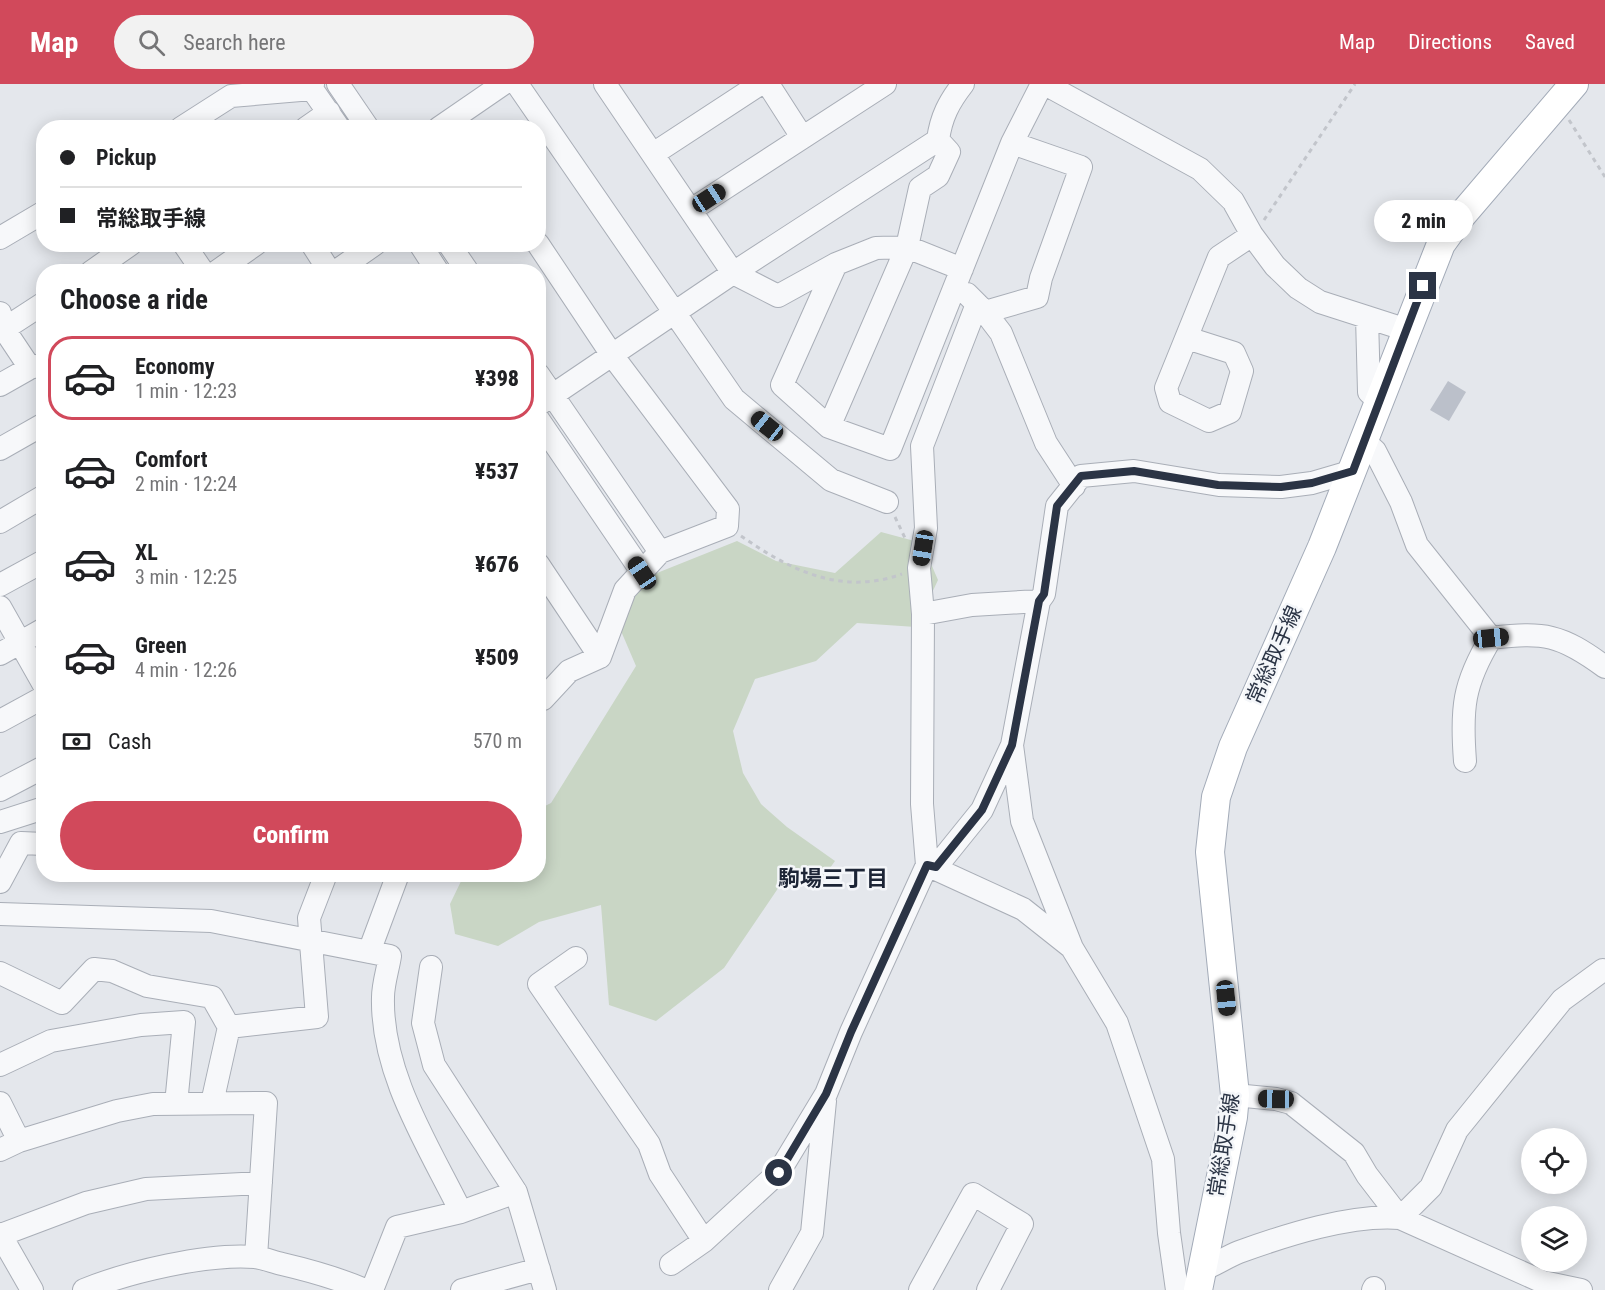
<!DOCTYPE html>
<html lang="en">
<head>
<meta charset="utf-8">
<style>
  body { margin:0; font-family:"Roboto Condensed","Noto Sans JP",sans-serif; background:#f2f2f2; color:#202124; height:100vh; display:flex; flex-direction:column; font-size:22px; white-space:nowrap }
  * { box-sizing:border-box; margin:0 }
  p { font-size:20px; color:#757577 }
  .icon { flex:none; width:33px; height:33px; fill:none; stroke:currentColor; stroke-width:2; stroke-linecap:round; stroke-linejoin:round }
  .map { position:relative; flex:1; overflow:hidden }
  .sheet { position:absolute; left:36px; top:180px; width:510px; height:618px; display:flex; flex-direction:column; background:#fff; border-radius:24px; box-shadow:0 3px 15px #0003 }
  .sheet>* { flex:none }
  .banner { position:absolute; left:36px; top:36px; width:510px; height:132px; border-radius:24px; box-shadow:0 3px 15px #0003; display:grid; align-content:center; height:132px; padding:0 24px; background:#fff }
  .tools { position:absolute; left:1521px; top:1044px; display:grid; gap:12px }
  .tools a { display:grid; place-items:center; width:66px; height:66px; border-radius:50%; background:#fff; box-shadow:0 3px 15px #0003; font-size:30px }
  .end { position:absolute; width:27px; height:27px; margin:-14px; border:8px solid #2b3445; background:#fff; box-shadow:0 0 0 3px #fff }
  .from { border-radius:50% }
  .bubble { position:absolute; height:42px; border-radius:21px; background:#fff; box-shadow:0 3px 15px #0003; font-size:20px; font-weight:800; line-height:42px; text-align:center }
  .car { position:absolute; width:18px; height:36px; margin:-18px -9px; border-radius:8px; box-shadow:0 0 4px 2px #0007; background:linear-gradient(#222 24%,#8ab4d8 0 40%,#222 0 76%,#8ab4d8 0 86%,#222 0) }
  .banner b { display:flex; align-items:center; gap:21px; height:57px; font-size:22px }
  .banner b+b { border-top:2px solid #e0e0e0 }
  .banner i { width:15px; height:15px; background:#202124 }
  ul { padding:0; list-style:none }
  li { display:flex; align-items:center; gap:18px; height:84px; margin:0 12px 9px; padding:0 12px; border:3px solid transparent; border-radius:24px }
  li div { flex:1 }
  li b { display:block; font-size:22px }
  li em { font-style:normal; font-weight:800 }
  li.selected { border-color:#d1495b }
  li>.icon { width:54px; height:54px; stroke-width:1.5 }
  h2 { padding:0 24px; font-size:27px; line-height:72px }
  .pay { display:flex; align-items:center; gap:15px; height:66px; padding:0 24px; font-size:22px }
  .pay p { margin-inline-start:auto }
  .button { display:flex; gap:12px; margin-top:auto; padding:12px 24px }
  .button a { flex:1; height:69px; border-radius:36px; background:#d1495b; color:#fff; font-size:24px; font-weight:800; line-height:69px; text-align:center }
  header { display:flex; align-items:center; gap:36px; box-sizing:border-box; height:84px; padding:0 30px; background:#d1495b; color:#fff }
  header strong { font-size:28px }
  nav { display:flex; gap:33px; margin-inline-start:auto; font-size:21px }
  .search { width:420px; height:54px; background:#f2f2f2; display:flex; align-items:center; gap:15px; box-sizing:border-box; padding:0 21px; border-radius:33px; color:#757577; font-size:22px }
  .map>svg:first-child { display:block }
</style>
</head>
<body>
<header>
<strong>Map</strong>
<div class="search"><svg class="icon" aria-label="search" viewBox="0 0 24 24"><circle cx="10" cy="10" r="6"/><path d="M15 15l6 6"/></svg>Search here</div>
<nav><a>Map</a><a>Directions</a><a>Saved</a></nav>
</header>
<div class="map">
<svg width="1605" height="1206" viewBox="0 0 1605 1206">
  <rect width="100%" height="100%" fill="#e4e7ec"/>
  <path fill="#c9d6c5" d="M 881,448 L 922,459 L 938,496 L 916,543 L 857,539 L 816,577 L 755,595 L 733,647 L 743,689 L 761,720 L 787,743 L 835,777 L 820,798 L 785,794 L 724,884 L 656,937 L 609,921 L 601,821 L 539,838 L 498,862 L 455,850 L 450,820 L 464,791 L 538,790 L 539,725 L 551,719 L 636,582 L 621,547 L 632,499 L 737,457 L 776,477 L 835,489 Z"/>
  <path fill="#bbc0ca" d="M 1448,297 L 1466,308 L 1449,337 L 1430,326 Z"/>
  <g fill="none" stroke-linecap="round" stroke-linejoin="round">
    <g stroke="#a9aeb7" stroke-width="24">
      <path id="minor" d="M 313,0 L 312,5 L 339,44
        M 338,0 L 368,44
        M 517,0 L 734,315 L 831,396 L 887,418
        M 605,0 L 733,189 L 778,212 L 836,180 L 876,164 L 907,163 L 920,104 L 938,92 L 949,68 L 938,56
        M 768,0 L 802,53
        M 1045,0 L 1200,85 L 1233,117 L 1252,151 L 1275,182 L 1298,204 L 1320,218 L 1407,246
        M 181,44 L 231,12 L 312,5
        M 306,44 L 329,28
        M 439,44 L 503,0
        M 653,70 L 760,0
        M 691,126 L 885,0
        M 0,154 L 44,128
        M 184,160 L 203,188
        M 312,160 L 330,188
        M 420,160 L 438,188
        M 449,160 L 468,188
        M 538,160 L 612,271 L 728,425 L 727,442 L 660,468 L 625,506 L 600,573
        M 836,180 L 782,301 L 829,343 L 890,365 L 1012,59 L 1042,0
        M 91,188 L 131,160
        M 216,188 L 256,160
        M 335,188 L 375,160
        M 967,210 L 985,228 L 1037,213 L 1041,194 L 1081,83 L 1012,59
        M 985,228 L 1001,249 L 1046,359 L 1074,402
        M 0,229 L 4,245 L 30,284
        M 1367,233 L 1369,308 L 1380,318
        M 4,245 L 44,219
        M 1187,254 L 1234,269 L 1242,287 L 1230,328 L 1209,337 L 1170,318 L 1166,304 L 1219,173 L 1252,151
        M 538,290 L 660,468
        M 0,301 L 30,284 L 44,280
        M 538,321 L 733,189 L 938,56 C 941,33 949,18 963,0
        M 538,335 L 642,488
        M 829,343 L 907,163 L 962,185
        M 1365,358 L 1375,367 L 1401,418 L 1417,461 L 1491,554 C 1545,548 1560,550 1605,583
        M 0,365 L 44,340
        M 0,438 L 44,412
        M 538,480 L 600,573 L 569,587 L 543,615
        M 0,501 L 44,477
        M 0,523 L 44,601
        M 923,530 L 972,521 L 1039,517
        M 0,570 L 44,545
        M 0,637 L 44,613
        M 1465,677 C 1461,625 1463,600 1491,554
        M 0,706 L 44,683
        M 0,738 L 44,724
        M 927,781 L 922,720 L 923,530 L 919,484 L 926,444 L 922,362 L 977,220
        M 936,783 L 982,726 L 1012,661
        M 0,798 L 21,759 L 44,760
        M 0,830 L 211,837 L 390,872 C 388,885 383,900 383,913 C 381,989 428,1061 461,1128 L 516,1108
        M 369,868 L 398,790
        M 576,874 L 539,900 L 649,1060 L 660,1090 L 704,1157
        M 431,883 L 423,939 L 434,981 L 516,1108 L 545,1206
        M 0,889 L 62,919 L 94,885 L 112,887 L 147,902 L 212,913 L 229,943 L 212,1019
        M 229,943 L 317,933 L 309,834 L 326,790
        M 0,981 L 51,957 L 141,941 L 184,938 L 176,1020
        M 1235,1011 L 1276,1015 L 1291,1019 L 1354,1069 L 1367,1091 L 1400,1134 L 1431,1103 L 1457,1046 L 1562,916 L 1603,886
        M 0,1019 L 19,1057
        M 0,1066 L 19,1057 L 117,1027 L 153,1020 L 266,1019 L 256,1173
        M 0,1150 L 32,1206
        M 1,1151 L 86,1119 L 146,1105 L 261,1099
        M 671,1180 L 704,1157 L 779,1088 L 826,1010 L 851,948 L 927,781 L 1023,825 L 1071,863
        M 1201,1186 C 1214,1182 1226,1173 1239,1168 C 1286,1151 1351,1130 1400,1134 L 1543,1198 L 1581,1206
        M 84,1206 C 128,1188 208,1169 255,1173 C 264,1174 273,1178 282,1180 C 312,1187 337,1194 365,1206
        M 372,1206 L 397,1143 L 461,1128
        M 462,1206 L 539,1185
        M 780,1206 L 812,1149 L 825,1017
        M 920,1206 L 973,1110 L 1022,1140 L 988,1206
        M 1177,1206 L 1169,1149 L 1163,1075 L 1117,939 L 1072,864 L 1022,737 L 1012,661 L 1039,517 L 1044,510 L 1057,422 L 1081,392 L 1134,387 L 1219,401 L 1281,403 L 1312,399 L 1353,387
        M 1373,1206 L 1374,1204"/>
    </g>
    <g stroke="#a3abb8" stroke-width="30">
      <path id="major" d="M 1198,1206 L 1233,1033 L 1235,1011 L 1210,768 L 1216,713 L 1233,663 L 1322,463 L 1441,160 L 1462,131 L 1574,0"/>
    </g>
    <path stroke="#c2c5cb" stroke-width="3" stroke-dasharray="4.5 4.5" stroke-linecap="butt" d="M 1569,36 L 1605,93
      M 1264,136 L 1355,0
      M 895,433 L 905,454
      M 741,452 C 790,486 841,512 902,490"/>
    <use href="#minor" stroke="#f7f8fa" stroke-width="22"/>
    <use href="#major" stroke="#fff" stroke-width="28"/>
  </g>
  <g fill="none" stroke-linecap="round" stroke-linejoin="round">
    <path stroke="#2b3445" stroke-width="8" d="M 779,1089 L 826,1010 L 851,948 L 927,781 L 936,783 L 982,726 L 1012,661 L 1039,517 L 1044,510 L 1057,422 L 1081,392 L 1134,387 L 1218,401 L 1281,403 L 1312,399 L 1353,387 L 1423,202"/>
  </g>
  <g text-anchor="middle" stroke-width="5" stroke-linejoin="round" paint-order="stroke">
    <g font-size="21" fill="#2b3445" stroke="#f4f6f9">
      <text transform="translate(1274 571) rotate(-66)" y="7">常総取手線</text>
      <text transform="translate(1224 1061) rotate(-81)" y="7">常総取手線</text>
    </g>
    <g font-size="22" font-weight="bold" fill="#1d2536" stroke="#f4f6f9">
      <text x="833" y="802">駒場三丁目</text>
    </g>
  </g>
</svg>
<div class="tools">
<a><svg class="icon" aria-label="locate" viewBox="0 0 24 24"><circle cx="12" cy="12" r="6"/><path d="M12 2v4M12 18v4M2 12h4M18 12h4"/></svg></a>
<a><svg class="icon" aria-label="layers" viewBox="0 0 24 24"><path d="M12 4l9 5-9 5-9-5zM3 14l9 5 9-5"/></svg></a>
</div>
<i class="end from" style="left:779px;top:1089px"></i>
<i class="end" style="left:1423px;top:202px"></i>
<div class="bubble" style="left:1374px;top:116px;width:99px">2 min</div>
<i class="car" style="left:709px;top:114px;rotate:57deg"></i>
<i class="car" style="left:767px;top:342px;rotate:309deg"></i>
<i class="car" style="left:923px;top:464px;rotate:189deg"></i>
<i class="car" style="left:642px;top:489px;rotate:326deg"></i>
<i class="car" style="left:1491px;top:554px;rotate:84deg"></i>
<i class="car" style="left:1226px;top:914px;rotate:174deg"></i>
<i class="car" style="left:1276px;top:1015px;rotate:271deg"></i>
<div class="banner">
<b><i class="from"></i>Pickup</b>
<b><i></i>常総取手線</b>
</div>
<section class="sheet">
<h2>Choose a ride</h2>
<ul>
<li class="selected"><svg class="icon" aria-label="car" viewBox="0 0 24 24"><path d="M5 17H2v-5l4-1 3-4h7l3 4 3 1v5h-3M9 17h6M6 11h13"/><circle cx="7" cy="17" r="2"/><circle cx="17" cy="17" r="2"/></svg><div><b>Economy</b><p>1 min · 12:23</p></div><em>¥398</em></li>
<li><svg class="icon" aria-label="car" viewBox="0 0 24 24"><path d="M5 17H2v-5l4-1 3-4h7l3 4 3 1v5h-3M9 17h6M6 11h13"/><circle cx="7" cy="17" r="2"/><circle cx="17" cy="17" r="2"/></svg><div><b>Comfort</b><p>2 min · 12:24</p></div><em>¥537</em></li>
<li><svg class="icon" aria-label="car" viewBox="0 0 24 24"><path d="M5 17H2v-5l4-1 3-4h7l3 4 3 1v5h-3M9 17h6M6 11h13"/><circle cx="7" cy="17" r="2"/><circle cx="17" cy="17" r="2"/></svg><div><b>XL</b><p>3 min · 12:25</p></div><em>¥676</em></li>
<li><svg class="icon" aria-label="car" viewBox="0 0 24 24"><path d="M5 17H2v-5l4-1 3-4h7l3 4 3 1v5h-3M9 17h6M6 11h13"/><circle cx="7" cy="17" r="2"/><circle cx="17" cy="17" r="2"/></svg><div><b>Green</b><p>4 min · 12:26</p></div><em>¥509</em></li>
</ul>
<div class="pay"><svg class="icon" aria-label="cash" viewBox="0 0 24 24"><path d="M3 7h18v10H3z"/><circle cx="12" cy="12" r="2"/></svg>Cash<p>570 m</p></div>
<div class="button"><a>Confirm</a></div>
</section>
</div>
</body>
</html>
